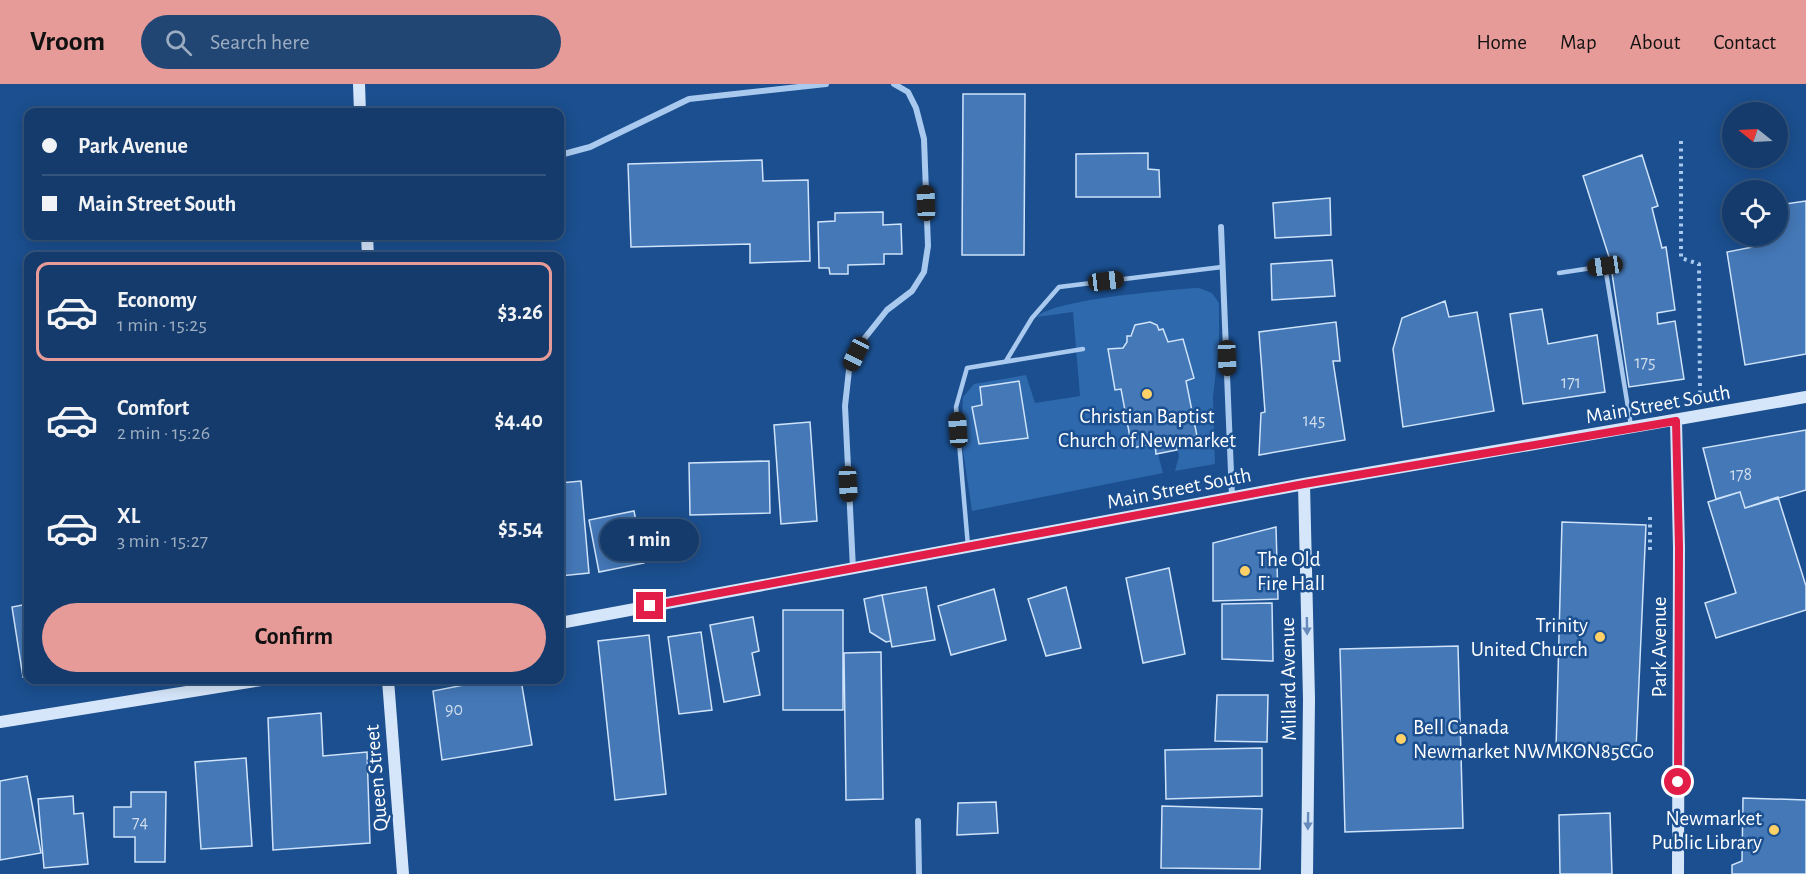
<!DOCTYPE html>
<html lang="en">
<head>
<meta charset="utf-8">
<style>
  body { margin:0; font-family:"Alegreya Sans",sans-serif; background:#214673; color:#f1f3f6; height:100vh; display:flex; flex-direction:column; font-size:22px; white-space:nowrap }
  * { box-sizing:border-box; margin:0 }
  p { font-size:20px; color:#9dadc1 }
  .icon { flex:none; width:33px; height:33px; fill:none; stroke:currentColor; stroke-width:2; stroke-linecap:round; stroke-linejoin:round }
  .map { position:relative; flex:1; overflow:hidden }
  .side { position:absolute; left:24px; top:168px; width:540px; height:432px; display:flex; flex-direction:column; background:#143b6b; border-radius:12px; box-shadow:0 3px 15px #0003,0 0 0 2px #33557e }
  .side>* { flex:none }
  .guide { position:absolute; left:24px; top:24px; width:540px; height:132px; border-radius:12px; box-shadow:0 3px 15px #0003,0 0 0 2px #33557e; display:grid; align-content:center; height:132px; padding:0 18px; background:#143b6b }
  .needle { width:39px; rotate:288deg }
  .buttons { position:absolute; left:1722px; top:18px; display:grid; gap:12px }
  .buttons a { display:grid; place-items:center; width:66px; height:66px; border-radius:50%; background:#143b6b; box-shadow:0 3px 15px #0003,0 0 0 2px #33557e; font-size:30px }
  .end { position:absolute; width:27px; height:27px; margin:-14px; border:8px solid #e11d48; background:#fff; box-shadow:0 0 0 3px #fff }
  .from { border-radius:50% }
  .bubble { position:absolute; height:42px; border-radius:21px; background:#143b6b; box-shadow:0 3px 15px #0003,0 0 0 2px #33557e; font-size:20px; font-weight:600; line-height:42px; text-align:center }
  .car { position:absolute; width:18px; height:36px; margin:-18px -9px; border-radius:8px; box-shadow:0 0 4px 2px #0007; background:linear-gradient(#222 24%,#8ab4d8 0 40%,#222 0 76%,#8ab4d8 0 86%,#222 0) }
  .guide b { display:flex; align-items:center; gap:21px; height:57px; font-size:22px }
  .guide b+b { border-top:2px solid #33557e }
  .guide i { width:15px; height:15px; background:#f1f3f6 }
  ul { padding:10px 0 0; list-style:none }
  li { display:flex; align-items:center; gap:18px; height:99px; margin:0 12px 9px; padding:0 6px; border:3px solid transparent; border-radius:12px }
  li div { flex:1 }
  li b { display:block; font-size:22px }
  li em { font-style:normal; font-weight:600 }
  li.active { border-color:#e69b98 }
  li>.icon { width:54px; height:54px; stroke-width:1.5 }
  .button { display:flex; gap:12px; margin-top:auto; padding:12px 18px }
  .button a { flex:1; height:69px; border-radius:36px; background:#e69b98; color:#111; font-size:24px; font-weight:600; line-height:69px; text-align:center }
  header { display:flex; align-items:center; gap:36px; box-sizing:border-box; height:84px; padding:0 30px; background:#e69b98; color:#111 }
  header strong { font-size:28px }
  nav { display:flex; gap:33px; margin-inline-start:auto; font-size:21px }
  .search { width:420px; height:54px; background:#214673; display:flex; align-items:center; gap:15px; box-sizing:border-box; padding:0 21px; border-radius:33px; color:#9dadc1; font-size:22px }
  .map>svg:first-child { display:block }
</style>
</head>
<body>
<header>
<strong>Vroom</strong>
<div class="search"><svg class="icon" aria-label="search" viewBox="0 0 24 24"><circle cx="10" cy="10" r="6"/><path d="M15 15l6 6"/></svg>Search here</div>
<nav><a>Home</a><a>Map</a><a>About</a><a>Contact</a></nav>
</header>
<div class="map">
<svg width="1806" height="790" viewBox="0 0 1806 790">
  <rect width="100%" height="100%" fill="#1b4f8f"/>
  <path fill="#2e69ad" d="M 1199,204 L 1212,209 L 1219,219 L 1219,258 L 1213,313 L 1215,380 L 1175,387 L 1179,372 L 1175,356 L 1197,352 L 1186,297 L 1194,294 L 1183,255 L 1168,258 L 1163,246 L 1159,246 L 1157,241 L 1150,238 L 1135,241 L 1123,264 L 1108,265 L 1115,306 L 1121,305 L 1132,364 L 1155,359 L 1163,389 L 972,427 L 961,353 L 963,313 L 974,300 L 1026,291 L 1035,319 L 1080,312 L 1073,228 L 1037,233 C 1050,216 1174,205 1199,204 Z"/>
  <path fill="#4478b7" stroke="#cfe3fa" stroke-width="1.5" d="M 963,10 L 1025,10 L 1024,171 L 962,171 Z
    M 1148,69 L 1148,85 L 1159,86 L 1160,113 L 1076,113 L 1076,70 Z
    M 1642,71 L 1658,122 L 1652,124 L 1662,164 L 1666,163 L 1675,226 L 1657,229 L 1658,240 L 1675,237 L 1684,295 L 1629,303 L 1610,176 L 1583,92 Z
    M 762,76 L 763,97 L 808,96 L 810,177 L 750,179 L 750,160 L 631,163 L 628,80 Z
    M 1330,114 L 1331,151 L 1275,154 L 1273,119 Z
    M 1806,117 L 1806,270 L 1745,281 L 1727,168 L 1763,161 L 1761,152 L 1778,152 L 1778,121 Z
    M 883,128 L 883,141 L 901,140 L 902,170 L 884,170 L 884,180 L 848,181 L 848,190 L 830,190 L 829,184 L 819,184 L 818,138 L 835,137 L 835,129 Z
    M 1332,176 L 1335,212 L 1272,216 L 1271,180 Z
    M 1445,217 L 1449,233 L 1477,228 L 1494,327 L 1403,343 L 1393,265 L 1402,234 Z
    M 1542,225 L 1548,260 L 1597,251 L 1605,308 L 1523,320 L 1510,230 Z
    M 1150,238 L 1157,241 L 1159,246 L 1163,245 L 1168,258 L 1183,255 L 1194,294 L 1186,297 L 1197,352 L 1175,356 L 1177,366 L 1156,370 L 1155,359 L 1132,364 L 1121,305 L 1115,306 L 1108,265 L 1123,264 L 1127,258 L 1127,252 L 1131,252 L 1135,241 Z
    M 1336,238 L 1340,277 L 1333,277 L 1345,356 L 1259,371 L 1261,329 L 1265,328 L 1259,248 Z
    M 1019,297 L 1028,354 L 979,360 L 972,323 L 982,321 L 980,303 Z
    M 810,338 L 817,437 L 781,440 L 774,341 Z
    M 1806,346 L 1806,406 L 1745,424 L 1740,408 L 1716,415 L 1703,364 Z
    M 769,377 L 770,429 L 690,431 L 689,379 Z
    M 581,397 L 589,489 L 560,492 L 560,399 Z
    M 1740,408 L 1745,424 L 1778,413 L 1806,502 L 1806,526 L 1716,554 L 1705,519 L 1736,509 L 1708,418 Z
    M 634,427 L 644,479 L 599,488 L 589,436 Z
    M 1562,438 L 1646,441 L 1636,665 L 1556,665 Z
    M 1276,443 L 1278,515 L 1213,517 L 1213,459 Z
    M 1169,484 L 1185,570 L 1143,579 L 1126,494 Z
    M 926,503 L 935,556 L 892,563 L 882,511 Z
    M 1066,503 L 1081,564 L 1046,572 L 1028,515 Z
    M 994,505 L 1006,556 L 951,571 L 938,522 Z
    M 882,511 L 891,557 L 886,558 L 870,548 L 864,515 Z
    M 1272,519 L 1273,577 L 1222,575 L 1222,520 Z
    M 28,520 L 28,592 L 23,593 L 12,523 Z
    M 783,526 L 843,526 L 843,626 L 783,626 Z
    M 753,533 L 759,567 L 752,569 L 760,611 L 724,618 L 710,541 Z
    M 701,548 L 712,626 L 679,630 L 668,553 Z
    M 649,551 L 666,710 L 615,716 L 598,557 Z
    M 1458,562 L 1463,744 L 1345,748 L 1340,565 Z
    M 881,568 L 883,715 L 846,716 L 844,569 Z
    M 489,596 L 521,596 L 532,661 L 442,676 L 433,607 Z
    M 1217,611 L 1268,611 L 1267,658 L 1215,657 Z
    M 321,629 L 323,672 L 367,668 L 370,759 L 273,766 L 268,634 Z
    M 1262,664 L 1262,712 L 1166,715 L 1165,666 Z
    M 246,674 L 252,762 L 201,765 L 195,678 Z
    M 27,692 L 41,769 L 0,776 L 0,697 Z
    M 131,708 L 166,708 L 165,778 L 135,778 L 135,753 L 114,753 L 114,723 L 131,723 Z
    M 73,712 L 74,730 L 83,729 L 88,780 L 44,784 L 38,715 Z
    M 1743,714 L 1806,716 L 1806,790 L 1732,790 L 1732,781 L 1742,777 Z
    M 996,718 L 998,749 L 957,751 L 958,719 Z
    M 1162,722 L 1262,725 L 1260,785 L 1161,784 Z
    M 1610,729 L 1612,790 L 1560,790 L 1559,731 Z"/>
  <g fill="none" stroke-linecap="round" stroke-linejoin="round">
    <path stroke="#a9c9ee" stroke-width="4" stroke-dasharray="3 4.5" stroke-linecap="butt" d="M 1681,57 L 1681,174 L 1699,180 L 1700,311
      M 1650,466 L 1650,429"/>
    <path stroke="#a9c9ee" stroke-width="4.5" d="M 1559,189 L 1605,182 L 1631,342
      M 1006,277 L 1032,234 L 1059,203 L 1222,183
      M 968,462 L 956,323 L 967,284 L 1083,265"/>
    <path stroke="#a9c9ee" stroke-width="6" d="M 560,71 L 590,63 L 689,15 L 826,0
      M 1221,143 L 1232,413
      M 853,485 L 845,322 L 849,286 L 864,255 L 887,226 L 912,207 L 924,188 L 928,162 L 924,55 L 916,24 L 908,8 L 894,0
      M 918,737 L 919,790"/>
    <path stroke="#d6e6fa" stroke-width="12" d="M 359,0 L 360,28
      M 367,152 L 368,172
      M 1676,337 L 1679,463 L 1678,790
      M 1304,400 L 1309,615 L 1307,790
      M 560,539 L 1304,400 L 1806,313
      M 388,596 L 403,790
      M 0,638 L 261,596"/>
  </g>
  <defs><path id="oneway-solid" d="M-6-.8H1V-3.2L6.5 0L1 3.2V.8H-6Z" transform="scale(1.5)"/></defs>
  <g fill="#668bba">
    <use href="#oneway-solid" transform="translate(1307 542) rotate(89)"/>
    <use href="#oneway-solid" transform="translate(1308 737) rotate(91)"/>
  </g>
  <g fill="none" stroke-linecap="round" stroke-linejoin="round">
    <path stroke="#e11d48" stroke-width="8" d="M 650,522 L 1304,400 L 1676,337 L 1679,463 L 1678,698"/>
  </g>
  <g fill="#ffd166" stroke="#1b4f8f" stroke-width="2">
    <circle cx="1147" cy="310" r="6"/>
    <circle cx="1245" cy="487" r="6"/>
    <circle cx="1600" cy="553" r="6"/>
    <circle cx="1401" cy="655" r="6"/>
    <circle cx="1774" cy="746" r="6"/>
  </g>
  <g text-anchor="middle" stroke-width="5" stroke-linejoin="round" paint-order="stroke">
    <g font-size="18" fill="#d0dded">
      <text x="1645" y="284">175</text>
      <text x="1571" y="304">171</text>
      <text x="1314" y="342">145</text>
      <text x="1741" y="396">178</text>
      <text x="454" y="631">90</text>
      <text x="140" y="744">74</text>
    </g>
    <g font-size="21" fill="#fff" stroke="#1b4f8f">
      <text transform="translate(1658 320) rotate(-10)" y="7">Main Street South</text>
      <text transform="translate(1179 404) rotate(-11)" y="7">Main Street South</text>
      <text transform="translate(1659 563) rotate(-90)" y="7">Park Avenue</text>
      <text transform="translate(1288 595) rotate(-91)" y="7">Millard Avenue</text>
      <text transform="translate(376 694) rotate(-95)" y="7">Queen Street</text>
    </g>
    <g font-size="21" fill="#fff" stroke="#1b4f8f" text-anchor="start">
      <text x="1147" y="339" text-anchor="middle">Christian Baptist<tspan x="1147" dy="24">Church of Newmarket</tspan></text>
      <text x="1257" y="482">The Old<tspan x="1257" dy="24">Fire Hall</tspan></text>
      <text x="1588" y="548" text-anchor="end">Trinity<tspan x="1588" dy="24">United Church</tspan></text>
      <text x="1413" y="650">Bell Canada<tspan x="1413" dy="24">Newmarket NWMKON85CG0</tspan></text>
      <text x="1762" y="741" text-anchor="end">Newmarket<tspan x="1762" dy="24">Public Library</tspan></text>
    </g>
  </g>
</svg>
<div class="buttons">
<a><svg class="needle" viewBox="-14 -14 28 28"><path d="M0-13l5 13h-10z" fill="#e53935"/><path d="M0 13l5-13h-10z" fill="#9dadc1"/></svg></a>
<a><svg class="icon" aria-label="locate" viewBox="0 0 24 24"><circle cx="12" cy="12" r="6"/><path d="M12 2v4M12 18v4M2 12h4M18 12h4"/></svg></a>
</div>
<i class="end from" style="left:1678px;top:698px"></i>
<i class="end" style="left:650px;top:522px"></i>
<div class="bubble" style="left:600px;top:435px;width:99px">1 min</div>
<i class="car" style="left:926px;top:119px;rotate:358deg"></i>
<i class="car" style="left:1605px;top:182px;rotate:262deg"></i>
<i class="car" style="left:1106px;top:197px;rotate:83deg"></i>
<i class="car" style="left:856px;top:270px;rotate:206deg"></i>
<i class="car" style="left:1227px;top:274px;rotate:178deg"></i>
<i class="car" style="left:958px;top:346px;rotate:356deg"></i>
<i class="car" style="left:848px;top:400px;rotate:177deg"></i>
<div class="guide">
<b><i class="from"></i>Park Avenue</b>
<b><i></i>Main Street South</b>
</div>
<section class="side">
<ul>
<li class="active"><svg class="icon" aria-label="car" viewBox="0 0 24 24"><path d="M5 17H2v-5l4-1 3-4h7l3 4 3 1v5h-3M9 17h6M6 11h13"/><circle cx="7" cy="17" r="2"/><circle cx="17" cy="17" r="2"/></svg><div><b>Economy</b><p>1 min · 15:25</p></div><em>$3.26</em></li>
<li><svg class="icon" aria-label="car" viewBox="0 0 24 24"><path d="M5 17H2v-5l4-1 3-4h7l3 4 3 1v5h-3M9 17h6M6 11h13"/><circle cx="7" cy="17" r="2"/><circle cx="17" cy="17" r="2"/></svg><div><b>Comfort</b><p>2 min · 15:26</p></div><em>$4.40</em></li>
<li><svg class="icon" aria-label="car" viewBox="0 0 24 24"><path d="M5 17H2v-5l4-1 3-4h7l3 4 3 1v5h-3M9 17h6M6 11h13"/><circle cx="7" cy="17" r="2"/><circle cx="17" cy="17" r="2"/></svg><div><b>XL</b><p>3 min · 15:27</p></div><em>$5.54</em></li>
</ul>
<div class="button"><a>Confirm</a></div>
</section>
</div>
</body>
</html>
